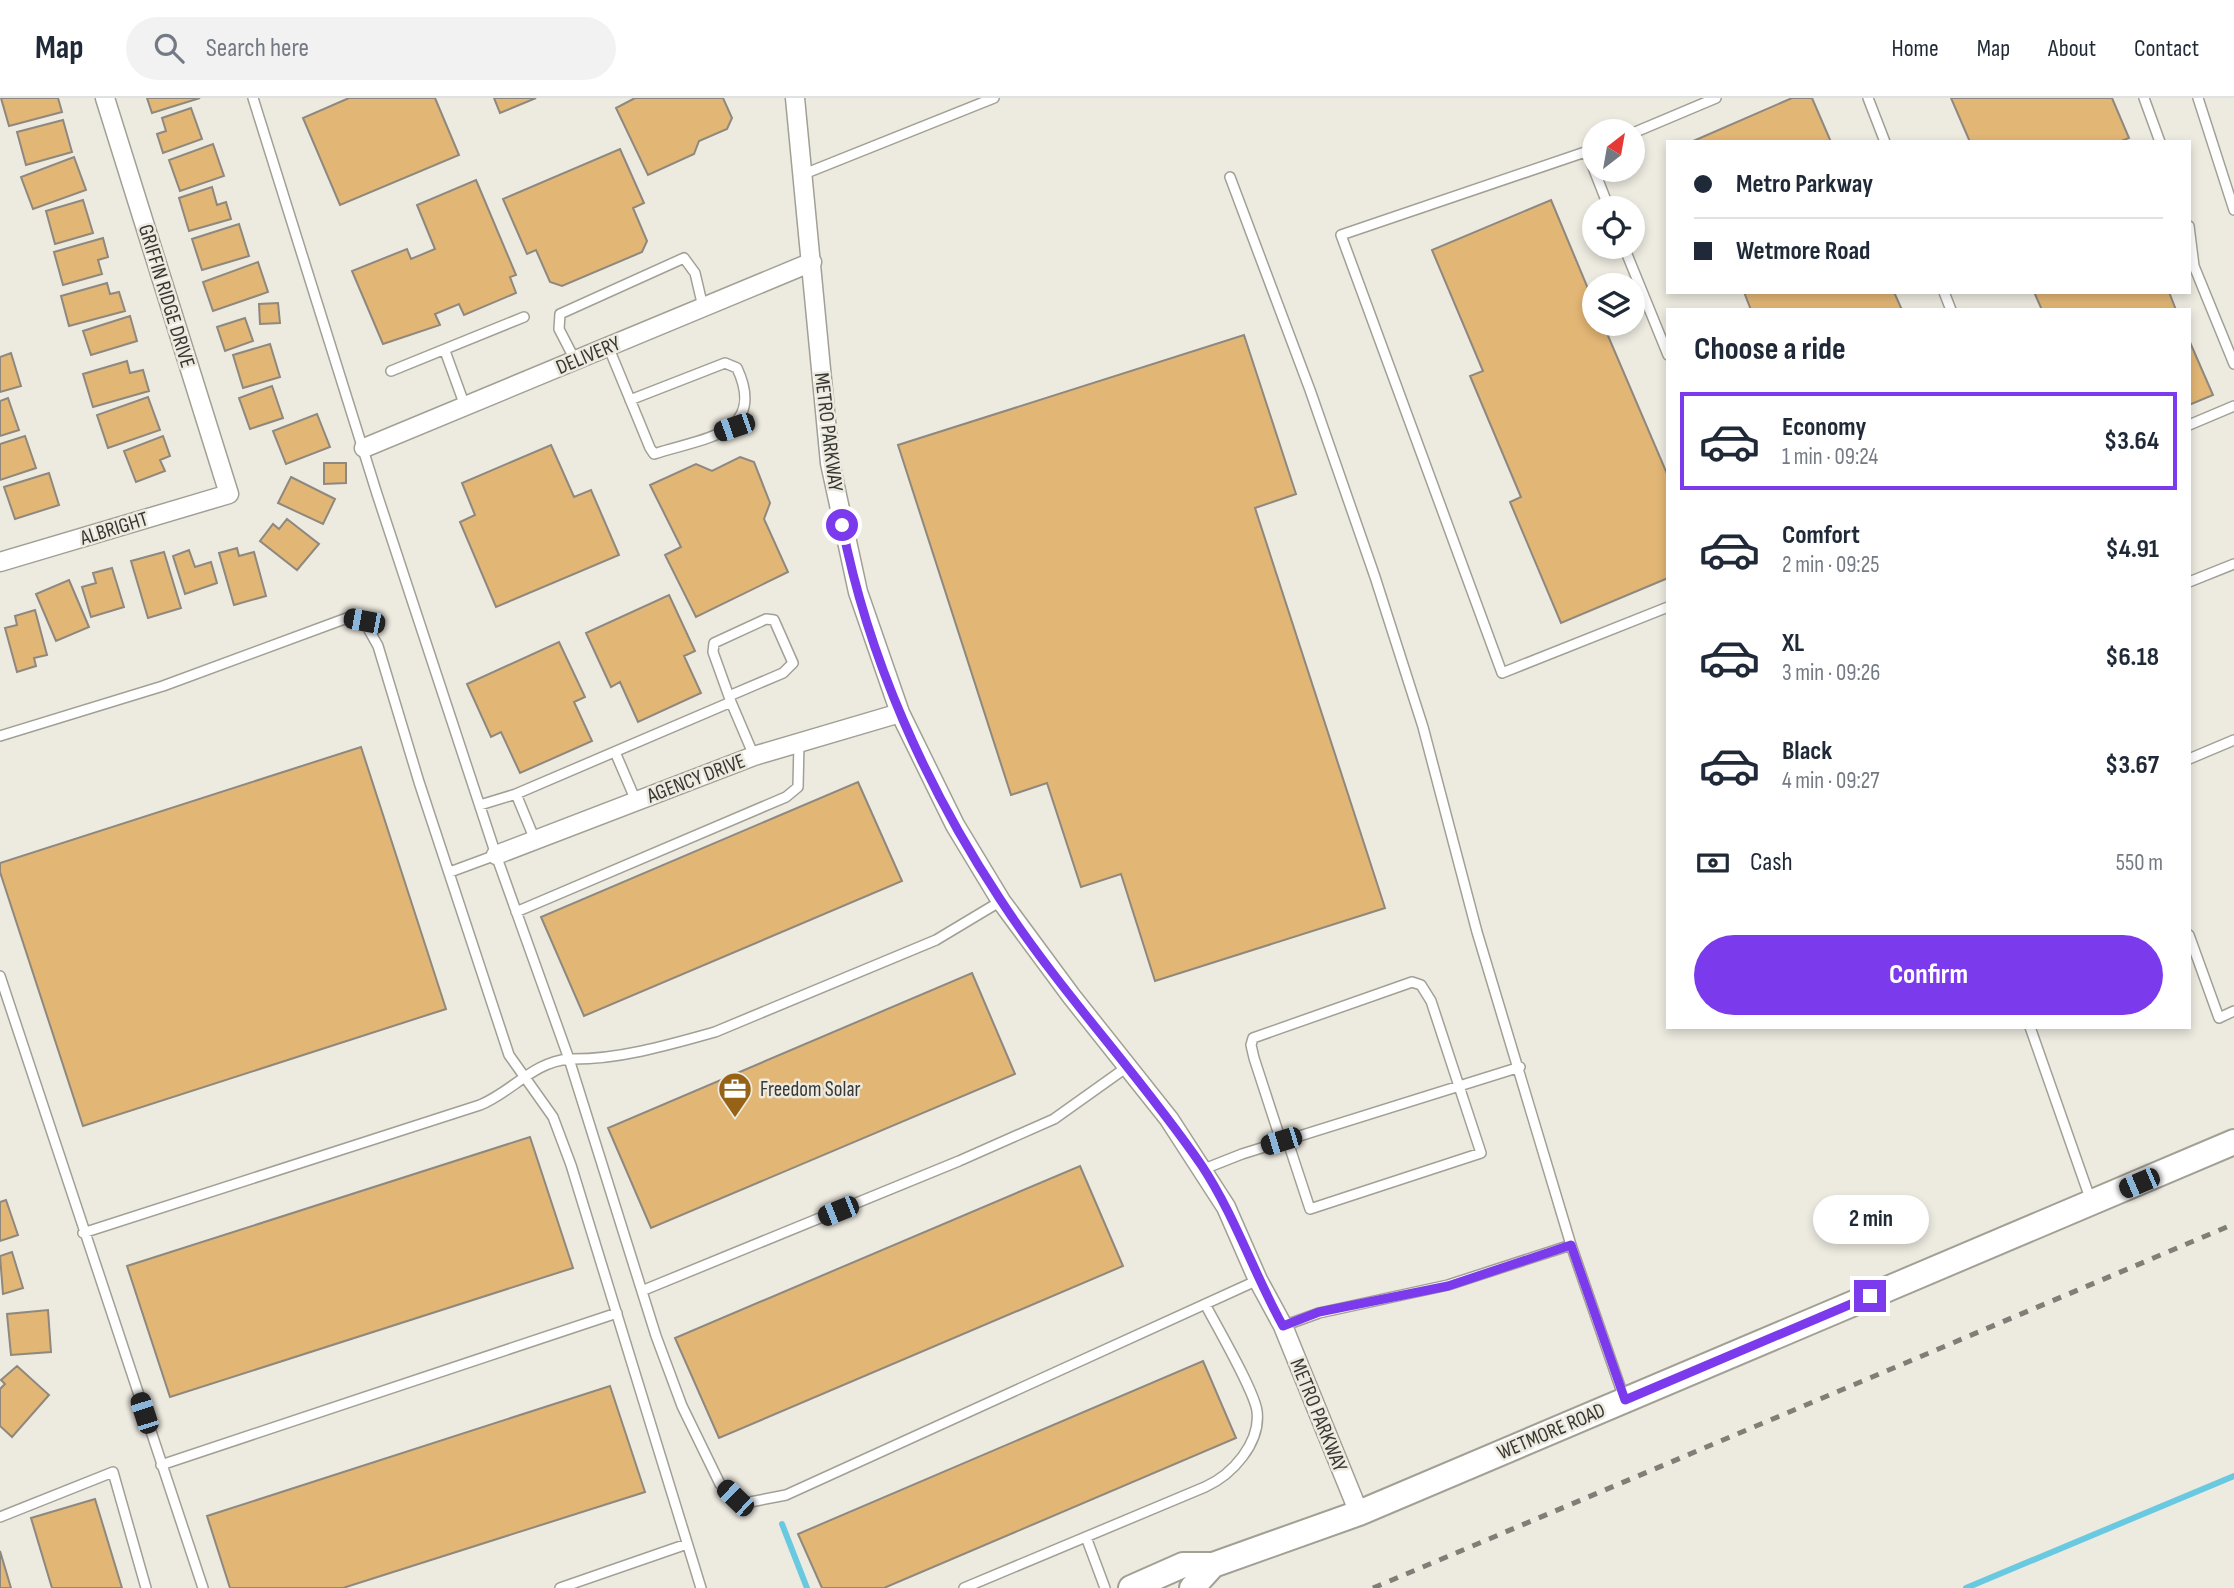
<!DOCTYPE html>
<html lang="en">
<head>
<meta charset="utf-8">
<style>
  body { margin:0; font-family:"Sofia Sans Condensed",sans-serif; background:#f2f2f3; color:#1f2937; height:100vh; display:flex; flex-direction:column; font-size:26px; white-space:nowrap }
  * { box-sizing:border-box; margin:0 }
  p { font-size:23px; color:#747a83 }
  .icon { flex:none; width:38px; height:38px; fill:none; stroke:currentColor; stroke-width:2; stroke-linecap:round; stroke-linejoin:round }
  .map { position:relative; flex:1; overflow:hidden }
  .side { position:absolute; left:1666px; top:210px; width:525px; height:721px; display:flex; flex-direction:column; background:#fff; border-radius:0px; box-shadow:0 4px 10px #0003 }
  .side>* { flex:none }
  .hud { position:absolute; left:1666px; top:42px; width:525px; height:154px; border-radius:0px; box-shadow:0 4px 10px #0003; display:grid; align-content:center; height:154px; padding:0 28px; background:#fff }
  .needle { width:46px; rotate:31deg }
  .buttons { position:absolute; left:1582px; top:21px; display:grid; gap:14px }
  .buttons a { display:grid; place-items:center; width:63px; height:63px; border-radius:50%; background:#fff; box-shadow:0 4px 10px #0003; font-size:35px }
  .end { position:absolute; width:32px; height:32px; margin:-16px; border:9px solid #7c3aed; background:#fff; box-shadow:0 0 0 4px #fff }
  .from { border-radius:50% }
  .bubble { position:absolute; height:49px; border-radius:24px; background:#fff; box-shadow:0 4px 10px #0003; font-size:23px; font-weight:700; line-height:49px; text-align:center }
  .car { position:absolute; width:21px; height:42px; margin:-21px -10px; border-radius:9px; box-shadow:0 0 5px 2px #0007; background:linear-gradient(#222 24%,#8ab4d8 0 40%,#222 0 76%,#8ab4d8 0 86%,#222 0) }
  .hud b { display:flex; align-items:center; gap:24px; height:66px; font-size:26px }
  .hud b+b { border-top:2px solid #e0e1e3 }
  .hud i { width:18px; height:18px; background:#1f2937 }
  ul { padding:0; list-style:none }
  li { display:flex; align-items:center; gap:21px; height:98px; margin:0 14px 10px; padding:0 14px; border:4px solid transparent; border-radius:0px }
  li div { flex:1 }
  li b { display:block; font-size:26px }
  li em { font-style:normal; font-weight:700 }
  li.active { border-color:#7c3aed }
  li>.icon { width:63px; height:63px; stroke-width:1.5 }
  h2 { padding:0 28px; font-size:32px; line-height:84px }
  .pay { display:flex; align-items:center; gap:18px; height:77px; padding:0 28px; font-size:26px }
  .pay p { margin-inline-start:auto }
  .button { display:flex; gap:14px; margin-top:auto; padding:14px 28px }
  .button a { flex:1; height:80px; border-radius:42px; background:#7c3aed; color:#fff; font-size:28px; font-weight:700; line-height:80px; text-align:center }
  header { display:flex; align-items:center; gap:42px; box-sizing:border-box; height:98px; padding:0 35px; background:#fff; border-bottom:2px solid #e0e1e3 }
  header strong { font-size:33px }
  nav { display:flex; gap:38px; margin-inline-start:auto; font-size:24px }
  .search { width:490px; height:63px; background:#f2f2f3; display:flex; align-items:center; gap:18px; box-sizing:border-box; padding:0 24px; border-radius:38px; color:#747a83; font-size:26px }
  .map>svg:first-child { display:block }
</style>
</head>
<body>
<header>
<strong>Map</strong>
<div class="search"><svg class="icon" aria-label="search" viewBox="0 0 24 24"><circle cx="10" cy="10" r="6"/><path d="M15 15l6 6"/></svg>Search here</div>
<nav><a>Home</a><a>Map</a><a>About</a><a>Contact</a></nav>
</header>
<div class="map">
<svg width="2234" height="1490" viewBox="0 0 2234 1490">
  <rect width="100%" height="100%" fill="#edeae0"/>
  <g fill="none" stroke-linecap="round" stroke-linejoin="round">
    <path stroke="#68c9e0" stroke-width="6" d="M 782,1426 L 807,1490
      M 1966,1490 L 2234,1378"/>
  </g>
  <path fill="#e2b675" stroke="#8e887f" stroke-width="2" d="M 1,0 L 58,0 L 62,14 L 9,28 Z
    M 147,0 L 200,0 L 152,15 Z
    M 349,0 L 435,0 L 459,57 L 340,107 L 303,20 Z
    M 494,0 L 536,0 L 500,15 Z
    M 635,0 L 723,0 L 732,20 L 727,31 L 699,43 L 694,56 L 648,77 L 616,10 Z
    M 1792,0 L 1812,0 L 1831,44 L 1691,44 Z
    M 1951,0 L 2112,0 L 2129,40 L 2119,44 L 1970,44 Z
    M 191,10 L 202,41 L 163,55 L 157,36 L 166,33 L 162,20 Z
    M 63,22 L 72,54 L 26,67 L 17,34 Z
    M 213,46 L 224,78 L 180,93 L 169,62 Z
    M 620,51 L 644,105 L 633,110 L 647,143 L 642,154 L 562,188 L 550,184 L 536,152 L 527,156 L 503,101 Z
    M 74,59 L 86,92 L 33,111 L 21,79 Z
    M 476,82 L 516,177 L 510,179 L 516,195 L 464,217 L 459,206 L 435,216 L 440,227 L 383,246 L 352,173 L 407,151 L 411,161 L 435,151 L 417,107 Z
    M 212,89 L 217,107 L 226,104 L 231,121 L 189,133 L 179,100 Z
    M 83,102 L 93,135 L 55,146 L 46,113 Z
    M 1551,102 L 1594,205 L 1594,226 L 1603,226 L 1668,378 L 1668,480 L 1561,525 L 1510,404 L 1521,399 L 1470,278 L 1483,273 L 1432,152 Z
    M 239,126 L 249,158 L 202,172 L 192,141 Z
    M 103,140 L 108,159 L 98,162 L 102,176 L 63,187 L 54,154 Z
    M 258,164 L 268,194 L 213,213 L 203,184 Z
    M 107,185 L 110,196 L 119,194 L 125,213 L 69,228 L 61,198 Z
    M 1744,194 L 1894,194 L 1902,212 L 1751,212 Z
    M 2034,194 L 2169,194 L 2176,212 L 2042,212 Z
    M 278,205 L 280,225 L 260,226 L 259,206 Z
    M 130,218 L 137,243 L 91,257 L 83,233 Z
    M 245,220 L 253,243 L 225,253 L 217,229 Z
    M 1244,237 L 1296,396 L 1255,410 L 1385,810 L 1155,883 L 1121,776 L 1081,789 L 1047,685 L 1011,697 L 898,347 Z
    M 2189,242 L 2213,297 L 2189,307 Z
    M 270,246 L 280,279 L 243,290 L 233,257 Z
    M 11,255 L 21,288 L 0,294 L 0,259 Z
    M 127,263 L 130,275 L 143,272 L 149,293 L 93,309 L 83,276 Z
    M 272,288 L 283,320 L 250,331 L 239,300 Z
    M 148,299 L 160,332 L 108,350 L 97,317 Z
    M 8,300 L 19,332 L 0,338 L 0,303 Z
    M 317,316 L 330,349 L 286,366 L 273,333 Z
    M 25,338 L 36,370 L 0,382 L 0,346 Z
    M 163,338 L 170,358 L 160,362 L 165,373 L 136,384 L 124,353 Z
    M 551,347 L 574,399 L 591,392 L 619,457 L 496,509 L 460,424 L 475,417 L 462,385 Z
    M 740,359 L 754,364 L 770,405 L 764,421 L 788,474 L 696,519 L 665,457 L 681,449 L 650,387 L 696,366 L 712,373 Z
    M 324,365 L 346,365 L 346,385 L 324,386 Z
    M 49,375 L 59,407 L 15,421 L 4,389 Z
    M 291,379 L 335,401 L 323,426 L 278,405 Z
    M 287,421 L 319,446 L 297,472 L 260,443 L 273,426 L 279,431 Z
    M 237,450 L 239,458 L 254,454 L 266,498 L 234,507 L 219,455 Z
    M 189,452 L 195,469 L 211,464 L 217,485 L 185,496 L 173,458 Z
    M 164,454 L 181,510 L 148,520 L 131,463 Z
    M 112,470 L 124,509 L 91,519 L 82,489 L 96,485 L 93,475 Z
    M 69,482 L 89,529 L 56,543 L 36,496 Z
    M 669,497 L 695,553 L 684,558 L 701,595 L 638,624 L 620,584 L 611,589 L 586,535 Z
    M 35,512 L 47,557 L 34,560 L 36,568 L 17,574 L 5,530 L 17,527 L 15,518 Z
    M 559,544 L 585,599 L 574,604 L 592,643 L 520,675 L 501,634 L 491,639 L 467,586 Z
    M 361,649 L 446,911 L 83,1028 L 0,774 L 0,765 Z
    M 858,684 L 902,783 L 584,918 L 541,819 Z
    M 972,875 L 1015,976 L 651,1130 L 608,1030 Z
    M 530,1039 L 573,1170 L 170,1299 L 127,1168 Z
    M 1080,1068 L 1123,1168 L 719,1340 L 675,1240 Z
    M 6,1102 L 18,1137 L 0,1143 L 0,1104 Z
    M 12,1154 L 23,1190 L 3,1196 L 0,1158 Z
    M 48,1212 L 51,1254 L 11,1257 L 7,1216 Z
    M 1203,1263 L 1236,1340 L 884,1490 L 822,1490 L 798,1436 Z
    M 17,1268 L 49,1297 L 12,1339 L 0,1328 L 0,1291 L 5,1286 L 1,1282 Z
    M 610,1288 L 645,1394 L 343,1490 L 230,1490 L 207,1418 Z
    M 95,1401 L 122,1490 L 52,1490 L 31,1420 Z
    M 0,1453 L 11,1490 L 0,1490 Z"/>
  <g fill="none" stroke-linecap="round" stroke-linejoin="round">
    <g stroke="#a2a095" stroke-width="12">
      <path id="lane" d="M 253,0 L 377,396 L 496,757 L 569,961 C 617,962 669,947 715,934 L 936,842 L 1001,803
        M 1868,0 L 1885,44
        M 2144,0 L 2160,44
        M 2198,0 L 2234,112
        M 1633,35 L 1716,0
        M 1594,51 L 1341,137 L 1502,575 L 1668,509
        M 1587,54 L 1609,110
        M 804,76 L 994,0
        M 1230,79 L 1310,292 L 1375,479 L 1423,629 L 1477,834 L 1571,1147 L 1624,1300
        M 2189,128 L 2194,168 L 2234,266
        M 1624,149 L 1668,257
        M 1944,194 L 1951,212
        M 608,248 L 650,350 L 654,356 C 702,340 768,337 737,270 L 725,265 L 630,302
        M 445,253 L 465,308
        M 575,262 L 559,231 L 560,216 L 684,160 L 695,175 L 703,209
        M 391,273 L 524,219
        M 2189,327 L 2234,308
        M 2189,484 L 2234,466
        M 729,598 L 783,575 L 793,565 L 774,522 L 766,521 L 714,545 L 713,554 L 731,604
        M 0,638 L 163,588 L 347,520 L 364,523 L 378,548 L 419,684 L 509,957 L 553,1019 L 571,1067 L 701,1490
        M 615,654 L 636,703
        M 2189,661 L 2234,642
        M 480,707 L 516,696
        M 535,742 L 516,696 L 731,604 L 754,658
        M 450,774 L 496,757
        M 516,814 L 786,699 L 798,689 L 799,645
        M 2189,837 L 2219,920 L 2234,913
        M 0,878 L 203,1490
        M 2030,929 L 2091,1103
        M 1281,1043 L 1254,960 L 1251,947 L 1253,940 L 1412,884 L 1421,887 L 1431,903 L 1481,1055 L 1310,1111 L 1287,1041
        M 1204,1071 L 1242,1056 L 1520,969
        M 83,1135 L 480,1007 C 512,994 533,964 569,961 L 656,1238 L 682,1308 L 720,1386 L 745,1405 L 786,1397 L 1258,1182
        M 644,1192 L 959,1063 L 1054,1021 L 1127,969
        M 1283,1228 L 1319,1215 L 1448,1187 L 1571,1147
        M 161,1367 L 617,1215
        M 0,1419 L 113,1374 L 146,1490
        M 1086,1439 L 1105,1490
        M 560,1490 L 687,1446
        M 964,1490 L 1205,1389 C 1232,1377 1261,1345 1257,1313 C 1254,1292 1217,1229 1205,1206"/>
    </g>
    <g stroke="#a2a095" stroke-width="21">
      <path id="street" d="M 795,0 L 830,365 L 858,494 L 900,615 L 955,727 L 1001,803 L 1072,899 L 1169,1021 L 1226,1109 L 1258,1182 L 1283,1228 L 1359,1415
        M 364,350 L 812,164
        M 0,464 L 229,396 L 105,0
        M 496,757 L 754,658 L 900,615"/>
    </g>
    <g stroke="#a2a095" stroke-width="28">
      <path id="secondary" d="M 1131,1490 L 1183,1467 L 1213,1467 L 1359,1415 L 2234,1044
        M 1192,1490 L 1213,1467"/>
    </g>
    <use href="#lane" stroke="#fff" stroke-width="9"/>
    <use href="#street" stroke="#fff" stroke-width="18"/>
    <use href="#secondary" stroke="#fff" stroke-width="24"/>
    <path stroke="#7f7e77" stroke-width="5" stroke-dasharray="9 9" stroke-linecap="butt" d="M 1373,1490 L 2234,1126"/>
  </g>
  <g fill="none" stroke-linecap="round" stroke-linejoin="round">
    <path stroke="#7c3aed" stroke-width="9" d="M 842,427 C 868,560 926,689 1000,801 C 1061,895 1139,976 1202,1068 C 1235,1118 1254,1176 1283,1228 L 1319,1214 L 1448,1188 L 1571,1147 L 1625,1302 L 1870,1198"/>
  </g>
  <defs>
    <g id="office-pin" transform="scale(1.75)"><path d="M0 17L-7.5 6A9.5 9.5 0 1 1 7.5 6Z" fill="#966316" stroke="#edeae0"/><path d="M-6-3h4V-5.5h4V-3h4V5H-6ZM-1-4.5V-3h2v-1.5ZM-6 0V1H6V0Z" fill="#fff"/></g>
  </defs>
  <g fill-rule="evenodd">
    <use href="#office-pin" x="735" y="991"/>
  </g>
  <g text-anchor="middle" stroke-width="5" stroke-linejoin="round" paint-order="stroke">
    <g font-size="21" fill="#383733" stroke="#edeae0">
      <text transform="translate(167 198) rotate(73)" y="7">GRIFFIN RIDGE DRIVE</text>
      <text transform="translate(588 257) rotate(-23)" y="7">DELIVERY</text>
      <text transform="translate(829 334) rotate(83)" y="7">METRO PARKWAY</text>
      <text transform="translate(114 430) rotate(-17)" y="7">ALBRIGHT</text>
      <text transform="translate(696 680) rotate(-21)" y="7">AGENCY DRIVE</text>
      <text transform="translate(1319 1317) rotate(68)" y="7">METRO PARKWAY</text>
      <text transform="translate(1551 1333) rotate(-23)" y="7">WETMORE ROAD</text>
    </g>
    <g font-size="21" fill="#383733" stroke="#edeae0" text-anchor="start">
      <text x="760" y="998">Freedom Solar</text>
    </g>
  </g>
</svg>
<div class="buttons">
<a><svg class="needle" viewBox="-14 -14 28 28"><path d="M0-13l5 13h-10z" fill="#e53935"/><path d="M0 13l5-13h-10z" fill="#747a83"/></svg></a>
<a><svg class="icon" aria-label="locate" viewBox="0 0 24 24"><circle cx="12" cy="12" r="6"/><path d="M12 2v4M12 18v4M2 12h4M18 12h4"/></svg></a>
<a><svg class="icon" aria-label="layers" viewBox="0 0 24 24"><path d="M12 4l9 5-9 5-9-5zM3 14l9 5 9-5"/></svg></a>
</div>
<i class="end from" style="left:842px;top:427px"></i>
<i class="end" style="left:1870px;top:1198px"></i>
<div class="bubble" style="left:1813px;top:1097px;width:116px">2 min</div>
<i class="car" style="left:734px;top:329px;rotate:251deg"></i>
<i class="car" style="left:364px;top:523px;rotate:281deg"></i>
<i class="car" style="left:1281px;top:1043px;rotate:253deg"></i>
<i class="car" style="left:2139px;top:1085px;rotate:247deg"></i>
<i class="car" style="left:838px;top:1113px;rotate:248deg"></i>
<i class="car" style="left:144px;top:1315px;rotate:342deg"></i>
<i class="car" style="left:735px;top:1400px;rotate:314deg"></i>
<div class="hud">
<b><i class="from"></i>Metro Parkway</b>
<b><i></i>Wetmore Road</b>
</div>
<section class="side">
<h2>Choose a ride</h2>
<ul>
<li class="active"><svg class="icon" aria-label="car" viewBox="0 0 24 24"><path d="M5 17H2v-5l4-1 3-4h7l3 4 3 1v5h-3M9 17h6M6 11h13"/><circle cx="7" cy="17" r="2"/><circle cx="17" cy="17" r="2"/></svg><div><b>Economy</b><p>1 min · 09:24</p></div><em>$3.64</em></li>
<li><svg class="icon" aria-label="car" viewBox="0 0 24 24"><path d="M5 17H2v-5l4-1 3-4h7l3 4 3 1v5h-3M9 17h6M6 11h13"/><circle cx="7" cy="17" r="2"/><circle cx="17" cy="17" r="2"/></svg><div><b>Comfort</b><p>2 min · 09:25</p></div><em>$4.91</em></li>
<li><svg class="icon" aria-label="car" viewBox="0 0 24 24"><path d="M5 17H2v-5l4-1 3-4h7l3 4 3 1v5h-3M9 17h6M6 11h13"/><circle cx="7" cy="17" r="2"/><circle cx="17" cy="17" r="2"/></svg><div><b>XL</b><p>3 min · 09:26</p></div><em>$6.18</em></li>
<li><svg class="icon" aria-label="car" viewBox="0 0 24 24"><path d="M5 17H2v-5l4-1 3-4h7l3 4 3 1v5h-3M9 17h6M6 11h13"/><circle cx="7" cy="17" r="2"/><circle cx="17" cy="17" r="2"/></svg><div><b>Black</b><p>4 min · 09:27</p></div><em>$3.67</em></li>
</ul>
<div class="pay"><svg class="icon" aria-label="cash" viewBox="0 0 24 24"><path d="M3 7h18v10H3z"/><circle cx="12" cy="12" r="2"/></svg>Cash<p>550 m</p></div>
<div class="button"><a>Confirm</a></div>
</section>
</div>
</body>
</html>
